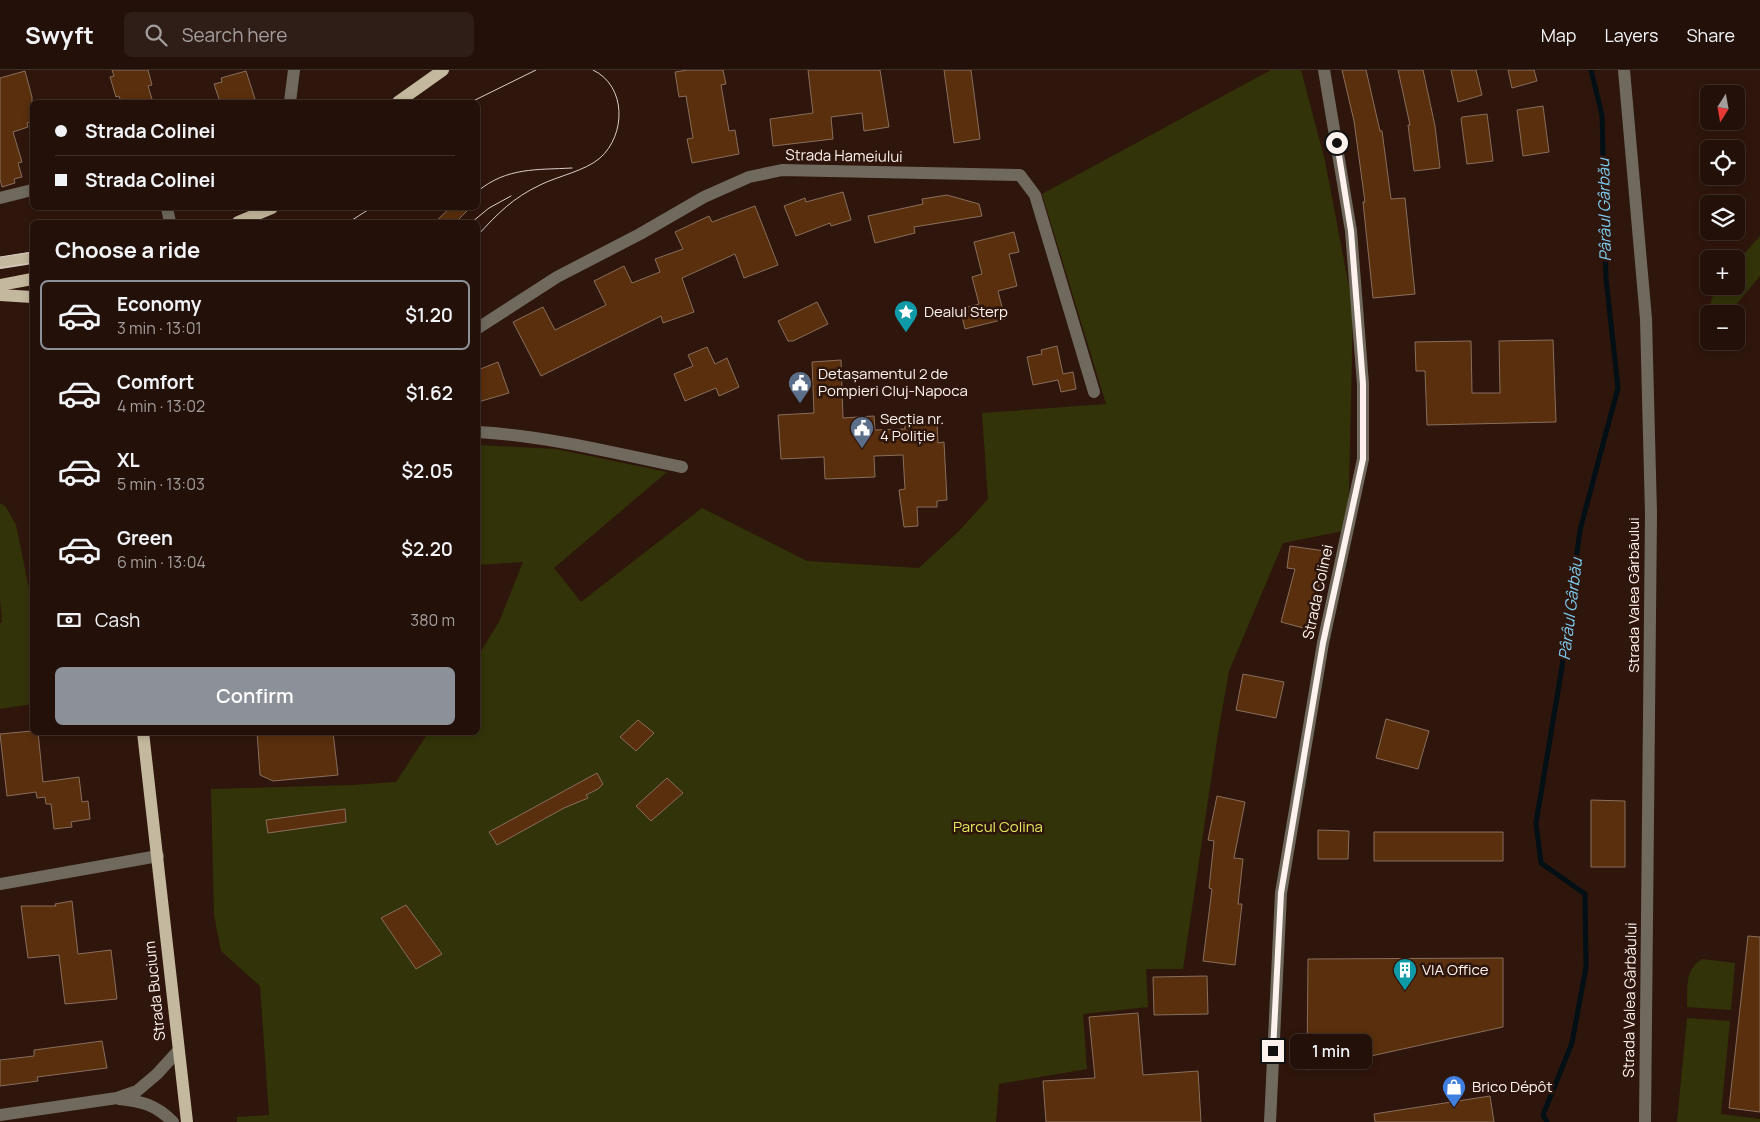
<!DOCTYPE html>
<html lang="en">
<head>
<meta charset="utf-8">
<style>
  body { margin:0; font-family:Manrope,sans-serif; background:#2f1e17; color:#f1f3f6; height:100vh; display:flex; flex-direction:column; font-size:19px; white-space:nowrap }
  * { box-sizing:border-box; margin:0 }
  p { font-size:16px; color:#a39d9c }
  .icon { flex:none; width:28px; height:28px; fill:none; stroke:currentColor; stroke-width:2; stroke-linecap:round; stroke-linejoin:round }
  .map { position:relative; flex:1; overflow:hidden }
  .details { position:absolute; left:30px; top:150px; width:450px; height:515px; display:flex; flex-direction:column; background:#231009; border-radius:8px; box-shadow:0 2px 8px #0003,0 0 0 1px #40302a }
  .details>* { flex:none }
  .banner { position:absolute; left:30px; top:30px; width:450px; height:110px; border-radius:8px; box-shadow:0 2px 8px #0003,0 0 0 1px #40302a; display:grid; align-content:center; height:110px; padding:0 25px; background:#231009 }
  .needle { width:32px; rotate:191deg }
  .buttons { position:absolute; left:1700px; top:15px; display:grid; gap:10px }
  .buttons a { display:grid; place-items:center; width:45px; height:45px; border-radius:8px; background:#231009; box-shadow:0 2px 8px #0003,0 0 0 1px #40302a; font-size:25px }
  .end { position:absolute; width:22px; height:22px; margin:-11px; border:6px solid #fdf2ee; background:#111; box-shadow:0 0 0 2px #111 }
  .from { border-radius:50% }
  .bubble { position:absolute; height:35px; border-radius:8px; background:#231009; box-shadow:0 2px 8px #0003,0 0 0 1px #40302a; font-size:16px; font-weight:600; line-height:35px; text-align:center }
  .banner b { display:flex; align-items:center; gap:18px; height:48px; font-size:19px }
  .banner b+b { border-top:1px solid #40302a }
  .banner i { width:12px; height:12px; background:#f1f3f6 }
  ul { padding:0; list-style:none }
  li { display:flex; align-items:center; gap:15px; height:70px; margin:0 10px 8px; padding:0 15px; border:2px solid transparent; border-radius:8px }
  li div { flex:1 }
  li b { display:block; font-size:19px }
  li em { font-style:normal; font-weight:600 }
  li.on { border-color:#8c9099 }
  li>.icon { width:45px; height:45px; stroke-width:1.5 }
  h2 { padding:0 25px; font-size:22px; line-height:60px }
  .pay { display:flex; align-items:center; gap:12px; height:55px; padding:0 25px; font-size:19px }
  .pay p { margin-inline-start:auto }
  .primary-button { display:flex; gap:10px; margin-top:auto; padding:10px 25px }
  .primary-button a { flex:1; height:58px; border-radius:8px; background:#8c9099; color:#fff; font-size:20px; font-weight:600; line-height:58px; text-align:center }
  header { display:flex; align-items:center; gap:30px; box-sizing:border-box; height:70px; padding:0 25px; background:#231009; border-bottom:1px solid #40302a }
  header strong { font-size:24px }
  nav { display:flex; gap:28px; margin-inline-start:auto; font-size:18px }
  .search { width:350px; height:45px; background:#2f1e17; display:flex; align-items:center; gap:12px; box-sizing:border-box; padding:0 18px; border-radius:8px; color:#a39d9c; font-size:19px }
  .map>svg:first-child { display:block }
</style>
</head>
<body>
<header>
<strong>Swyft</strong>
<div class="search"><svg class="icon" aria-label="search" viewBox="0 0 24 24"><circle cx="10" cy="10" r="6"/><path d="M15 15l6 6"/></svg>Search here</div>
<nav><a>Map</a><a>Layers</a><a>Share</a></nav>
</header>
<div class="map">
<svg width="1760" height="1052" viewBox="0 0 1760 1052">
  <rect width="100%" height="100%" fill="#2f160c"/>
  <path fill="#323309" d="M 1271,0 L 1301,0 L 1325,91 L 1353,238 L 1348,460 L 1283,473 L 1229,601 L 1218,663 L 1183,899 L 1146,899 L 1148,937 L 1083,944 L 1087,999 L 999,1014 L 996,1052 L 237,1052 L 237,1047 L 269,1045 L 260,916 L 221,881 L 214,845 L 211,719 L 352,715 L 396,712 L 428,663 L 478,662 L 478,586 L 499,552 L 523,492 L 478,495 L 478,375 L 556,379 L 667,402 L 554,498 L 581,532 L 702,438 L 807,491 L 919,498 L 960,460 L 988,429 L 982,343 L 1106,334 L 1042,124 Z
    M 1760,166 L 1760,206 L 1728,244 L 1709,244 L 1709,267 L 1707,269 L 1706,248 L 1716,216 L 1736,216 L 1736,193 Z
    M 0,433 L 6,437 L 16,455 L 32,533 L 32,634 L 0,639 L 0,553 L 2,552 L 0,529 Z
    M 1702,889 L 1735,893 L 1731,940 L 1687,937 C 1688,918 1684,900 1702,889 Z
    M 1687,948 L 1730,951 L 1721,1044 L 1760,1049 L 1760,1052 L 1677,1052 Z"/>
  <g fill="none" stroke-linecap="round" stroke-linejoin="round">
    <path stroke="#020f15" stroke-width="5" d="M 1547,1052 L 1543,1045 L 1572,973 L 1586,897 L 1585,824 L 1541,793 L 1536,753 L 1562,597 L 1580,460 L 1618,318 L 1606,208 L 1602,45 L 1591,0"/>
  </g>
  <path fill="#592f0d" stroke="#896e5c" d="M 112,0 L 148,0 L 152,15 L 148,16 L 152,29 L 142,32 L 121,32 L 119,26 L 116,27 L 110,7 L 114,6 Z
    M 688,0 L 723,0 L 726,14 L 721,15 L 729,61 L 735,60 L 739,84 L 692,93 L 687,69 L 693,68 L 686,26 L 679,27 L 675,2 Z
    M 808,0 L 880,0 L 889,57 L 864,61 L 862,43 L 831,47 L 833,69 L 773,76 L 770,49 L 813,43 Z
    M 944,0 L 971,0 L 980,69 L 954,73 Z
    M 1342,0 L 1366,0 L 1380,61 L 1382,61 L 1391,129 L 1405,128 L 1415,224 L 1373,228 L 1363,132 L 1365,132 L 1354,51 Z
    M 1398,0 L 1423,0 L 1435,56 L 1440,98 L 1414,101 L 1408,55 L 1410,55 Z
    M 1451,0 L 1476,0 L 1482,25 L 1458,32 Z
    M 1508,0 L 1534,0 L 1537,11 L 1512,18 Z
    M 25,1 L 32,27 L 32,51 L 27,53 L 28,57 L 13,62 L 22,92 L 18,93 L 22,107 L 14,109 L 15,113 L 2,117 L 0,109 L 0,8 Z
    M 246,1 L 256,32 L 220,32 L 214,14 L 222,12 L 221,8 Z
    M 1543,36 L 1549,82 L 1523,86 L 1517,40 Z
    M 1487,44 L 1493,91 L 1467,94 L 1461,49 L 1462,47 Z
    M 843,122 L 851,150 L 831,156 L 830,153 L 796,166 L 784,136 L 805,128 L 806,132 Z
    M 947,125 L 979,134 L 982,146 L 914,157 L 915,163 L 875,173 L 868,146 L 923,134 L 922,129 Z
    M 755,136 L 778,195 L 744,208 L 735,184 L 682,208 L 694,242 L 663,253 L 661,246 L 541,306 L 513,252 L 543,237 L 555,260 L 606,235 L 594,211 L 624,196 L 632,213 L 660,202 L 655,189 L 683,179 L 675,162 L 709,146 L 712,152 Z
    M 450,138 L 470,138 L 456,152 L 435,152 Z
    M 1014,162 L 1019,182 L 1009,184 L 1017,216 L 998,221 L 1005,249 L 965,259 L 960,239 L 979,234 L 972,207 L 982,204 L 974,172 Z
    M 817,232 L 828,254 L 793,271 L 788,271 L 778,251 Z
    M 1553,270 L 1556,352 L 1427,355 L 1425,301 L 1416,301 L 1415,272 L 1471,271 L 1472,323 L 1500,323 L 1499,271 Z
    M 1057,276 L 1063,304 L 1073,302 L 1076,319 L 1061,322 L 1058,310 L 1033,315 L 1027,287 L 1042,284 L 1041,280 Z
    M 707,277 L 715,294 L 727,288 L 739,317 L 719,326 L 716,318 L 685,331 L 674,304 L 693,296 L 688,285 Z
    M 841,290 L 843,348 L 874,346 L 875,360 L 905,359 L 905,354 L 937,352 L 938,373 L 944,372 L 947,430 L 937,431 L 937,437 L 917,437 L 918,456 L 904,457 L 899,420 L 905,419 L 903,385 L 874,386 L 875,407 L 825,409 L 824,387 L 781,389 L 778,345 L 814,343 L 812,292 Z
    M 498,292 L 509,323 L 478,332 L 478,300 Z
    M 1290,476 L 1325,481 L 1322,504 L 1307,559 L 1281,552 L 1295,499 L 1287,498 Z
    M 1243,604 L 1284,612 L 1276,648 L 1236,640 Z
    M 1386,649 L 1429,661 L 1418,699 L 1376,688 Z
    M 638,650 L 654,663 L 636,681 L 620,667 Z
    M 32,661 L 32,662 L 38,662 L 43,712 L 79,707 L 82,732 L 88,731 L 90,749 L 71,752 L 72,757 L 54,759 L 51,734 L 46,734 L 45,727 L 37,728 L 36,722 L 7,726 L 0,664 Z
    M 257,662 L 333,662 L 338,705 L 273,711 L 260,705 Z
    M 597,703 L 603,714 L 598,719 L 586,725 L 588,728 L 564,738 L 497,775 L 489,762 Z
    M 667,708 L 683,723 L 651,751 L 636,736 Z
    M 1217,726 L 1245,732 L 1234,788 L 1243,789 L 1238,834 L 1242,834 L 1235,895 L 1203,891 L 1212,819 L 1209,818 L 1214,771 L 1208,770 Z
    M 1591,730 L 1625,731 L 1625,797 L 1591,797 Z
    M 345,739 L 346,752 L 268,763 L 266,750 Z
    M 1318,760 L 1349,761 L 1348,789 L 1318,789 Z
    M 1374,762 L 1503,762 L 1503,791 L 1374,791 Z
    M 72,831 L 78,884 L 111,880 L 117,929 L 65,934 L 59,885 L 28,888 L 21,836 L 56,836 L 55,834 Z
    M 406,835 L 442,884 L 416,899 L 381,848 Z
    M 1748,866 L 1760,867 L 1760,1042 L 1729,1038 Z
    M 1503,888 L 1503,957 L 1307,1000 L 1308,889 Z
    M 1207,906 L 1208,944 L 1154,945 L 1153,907 Z
    M 1138,943 L 1143,1005 L 1198,1001 L 1201,1052 L 1046,1052 L 1043,1011 L 1095,1008 L 1089,947 Z
    M 102,971 L 107,998 L 37,1007 L 38,1011 L 0,1016 L 0,990 L 34,986 L 34,980 Z
    M 1490,1026 L 1494,1052 L 1375,1052 L 1374,1044 Z"/>
  <g fill="none" stroke-linecap="round" stroke-linejoin="round">
    <path stroke="#706a5e" stroke-width="12" d="M 1624,0 L 1646,249 L 1651,443 L 1645,1052
      M 290,32 L 294,0
      M 0,128 L 32,120
      M 167,138 L 170,152
      M 478,258 L 557,207 L 640,164 L 704,127 L 749,107 L 782,100 L 1020,105 L 1035,125 L 1094,322
      M 478,362 C 547,366 614,383 682,397
      M 0,814 L 158,786
      M 119,1029 C 142,1031 156,1035 173,1052
      M 0,1045 L 117,1028 L 137,1021 L 157,1004 L 178,981
      M 1270,1052 L 1281,823 L 1323,573 L 1363,389 L 1363,314 L 1351,161 L 1324,0"/>
    <path stroke="#c4b89e" stroke-width="12" d="M 398,32 L 443,0
      M 238,152 L 272,138
      M 0,193 L 32,188
      M 0,215 L 32,209
      M 0,225 L 32,227
      M 143,662 L 187,1052"/>
    <path stroke="#dacdc8" stroke-width="1" d="M 471,32 L 536,0
      M 478,121 C 507,97 537,100 572,98
      M 349,152 L 371,138
      M 472,152 L 489,138 L 511,126
      M 478,165 C 498,143 513,128 540,115 C 558,106 585,101 600,88 C 626,65 627,16 593,0
      M 0,187 L 32,182
      M 0,198 L 32,193"/>
  </g>
  <g fill="none" stroke-linecap="round" stroke-linejoin="round">
    <path stroke="#fdf2ee" stroke-width="6" d="M 1273,981 L 1281,823 L 1323,573 L 1363,389 L 1363,314 L 1351,161 L 1337,73"/>
  </g>
  <defs>
    <g id="sight-pin" transform="scale(1.25)"><path d="M0 17L-7.5 6A9.5 9.5 0 1 1 7.5 6Z" fill="#0f9aa8" stroke="#2f160c"/><path d="M0-6L1.8-2.2L6-1.7L2.9 1.2L3.7 5.4L0 3.3L-3.7 5.4L-2.9 1.2L-6-1.7L-1.8-2.2Z" fill="#fff"/></g>
    <g id="civic-pin" transform="scale(1.25)"><path d="M0 17L-7.5 6A9.5 9.5 0 1 1 7.5 6Z" fill="#5c6f8a" stroke="#2f160c"/><path d="M-.6-6.5H3V-4.5H.6V-3L4-1V1h2V6H-6V1h2V-1L-.6-3ZM-1.2 2.5V6h2.4V2.5Z" fill="#fff"/></g>
    <g id="building-pin" transform="scale(1.25)"><path d="M0 17L-7.5 6A9.5 9.5 0 1 1 7.5 6Z" fill="#0f9aa8" stroke="#2f160c"/><path d="M-4-6H4V6H1V3H-1V6H-4ZM-2.5-4.3h1.7v1.8h-1.7ZM.8-4.3h1.7v1.8H.8ZM-2.5-1h1.7V.8h-1.7ZM.8-1h1.7V.8H.8Z" fill="#fff"/></g>
    <g id="shop-pin" transform="scale(1.25)"><path d="M0 17L-7.5 6A9.5 9.5 0 1 1 7.5 6Z" fill="#3f7fe0" stroke="#2f160c"/><path d="M-5-2.5h2.3a2.7 3.5 0 0 1 5.4 0H5L5.5 6h-11ZM-1.5-2.5h3a1.5 2.3 0 0 0-3 0Z" fill="#fff"/></g>
  </defs>
  <g fill-rule="evenodd">
    <use href="#sight-pin" x="906" y="242"/>
    <use href="#civic-pin" x="800" y="313"/>
    <use href="#civic-pin" x="862" y="358"/>
    <use href="#building-pin" x="1405" y="900"/>
    <use href="#shop-pin" x="1454" y="1017"/>
  </g>
  <g text-anchor="middle" stroke-width="5" stroke-linejoin="round" paint-order="stroke">
    <g font-size="15" fill="#fdf2ee" stroke="#2f160c">
      <text transform="translate(844 86) rotate(1)" y="5">Strada Hameiului</text>
      <text transform="translate(1318 522) rotate(-78)" y="5">Strada Colinei</text>
      <text transform="translate(1634 525) rotate(-90)" y="5">Strada Valea Gârbăului</text>
      <text transform="translate(155 921) rotate(-96)" y="5">Strada Bucium</text>
      <text transform="translate(1630 930) rotate(-89)" y="5">Strada Valea Gârbăului</text>
    </g>
    <g font-size="15" fill="#fdf2ee" stroke="#2f160c" text-anchor="start">
      <text x="924" y="247">Dealul Sterp</text>
      <text x="818" y="309">Detașamentul 2 de<tspan x="818" dy="17">Pompieri Cluj-Napoca</tspan></text>
      <text x="880" y="354">Secția nr.<tspan x="880" dy="17">4 Poliție</tspan></text>
      <text x="1422" y="905">VIA Office</text>
      <text x="1472" y="1022">Brico Dépôt</text>
    </g>
    <g font-size="15" fill="#e4e961" stroke="#2f160c">
      <text x="998" y="762">Parcul Colina</text>
    </g>
    <g font-size="16" font-style="italic" fill="#7dccf1" stroke="#2f160c">
      <text transform="translate(1604 140) rotate(-91)" y="6">Pârâul Gârbău</text>
      <text transform="translate(1570 539) rotate(-83)" y="6">Pârâul Gârbău</text>
    </g>
  </g>
</svg>
<div class="buttons">
<a><svg class="needle" viewBox="-14 -14 28 28"><path d="M0-13l5 13h-10z" fill="#e53935"/><path d="M0 13l5-13h-10z" fill="#a39d9c"/></svg></a>
<a><svg class="icon" aria-label="locate" viewBox="0 0 24 24"><circle cx="12" cy="12" r="6"/><path d="M12 2v4M12 18v4M2 12h4M18 12h4"/></svg></a>
<a><svg class="icon" aria-label="layers" viewBox="0 0 24 24"><path d="M12 4l9 5-9 5-9-5zM3 14l9 5 9-5"/></svg></a>
<a>+</a>
<a>−</a>
</div>
<i class="end from" style="left:1337px;top:73px"></i>
<i class="end" style="left:1273px;top:981px"></i>
<div class="bubble" style="left:1290px;top:964px;width:82px">1 min</div>
<div class="banner">
<b><i class="from"></i>Strada Colinei</b>
<b><i></i>Strada Colinei</b>
</div>
<section class="details">
<h2>Choose a ride</h2>
<ul>
<li class="on"><svg class="icon" aria-label="car" viewBox="0 0 24 24"><path d="M5 17H2v-5l4-1 3-4h7l3 4 3 1v5h-3M9 17h6M6 11h13"/><circle cx="7" cy="17" r="2"/><circle cx="17" cy="17" r="2"/></svg><div><b>Economy</b><p>3 min · 13:01</p></div><em>$1.20</em></li>
<li><svg class="icon" aria-label="car" viewBox="0 0 24 24"><path d="M5 17H2v-5l4-1 3-4h7l3 4 3 1v5h-3M9 17h6M6 11h13"/><circle cx="7" cy="17" r="2"/><circle cx="17" cy="17" r="2"/></svg><div><b>Comfort</b><p>4 min · 13:02</p></div><em>$1.62</em></li>
<li><svg class="icon" aria-label="car" viewBox="0 0 24 24"><path d="M5 17H2v-5l4-1 3-4h7l3 4 3 1v5h-3M9 17h6M6 11h13"/><circle cx="7" cy="17" r="2"/><circle cx="17" cy="17" r="2"/></svg><div><b>XL</b><p>5 min · 13:03</p></div><em>$2.05</em></li>
<li><svg class="icon" aria-label="car" viewBox="0 0 24 24"><path d="M5 17H2v-5l4-1 3-4h7l3 4 3 1v5h-3M9 17h6M6 11h13"/><circle cx="7" cy="17" r="2"/><circle cx="17" cy="17" r="2"/></svg><div><b>Green</b><p>6 min · 13:04</p></div><em>$2.20</em></li>
</ul>
<div class="pay"><svg class="icon" aria-label="cash" viewBox="0 0 24 24"><path d="M3 7h18v10H3z"/><circle cx="12" cy="12" r="2"/></svg>Cash<p>380 m</p></div>
<div class="primary-button"><a>Confirm</a></div>
</section>
</div>
</body>
</html>
